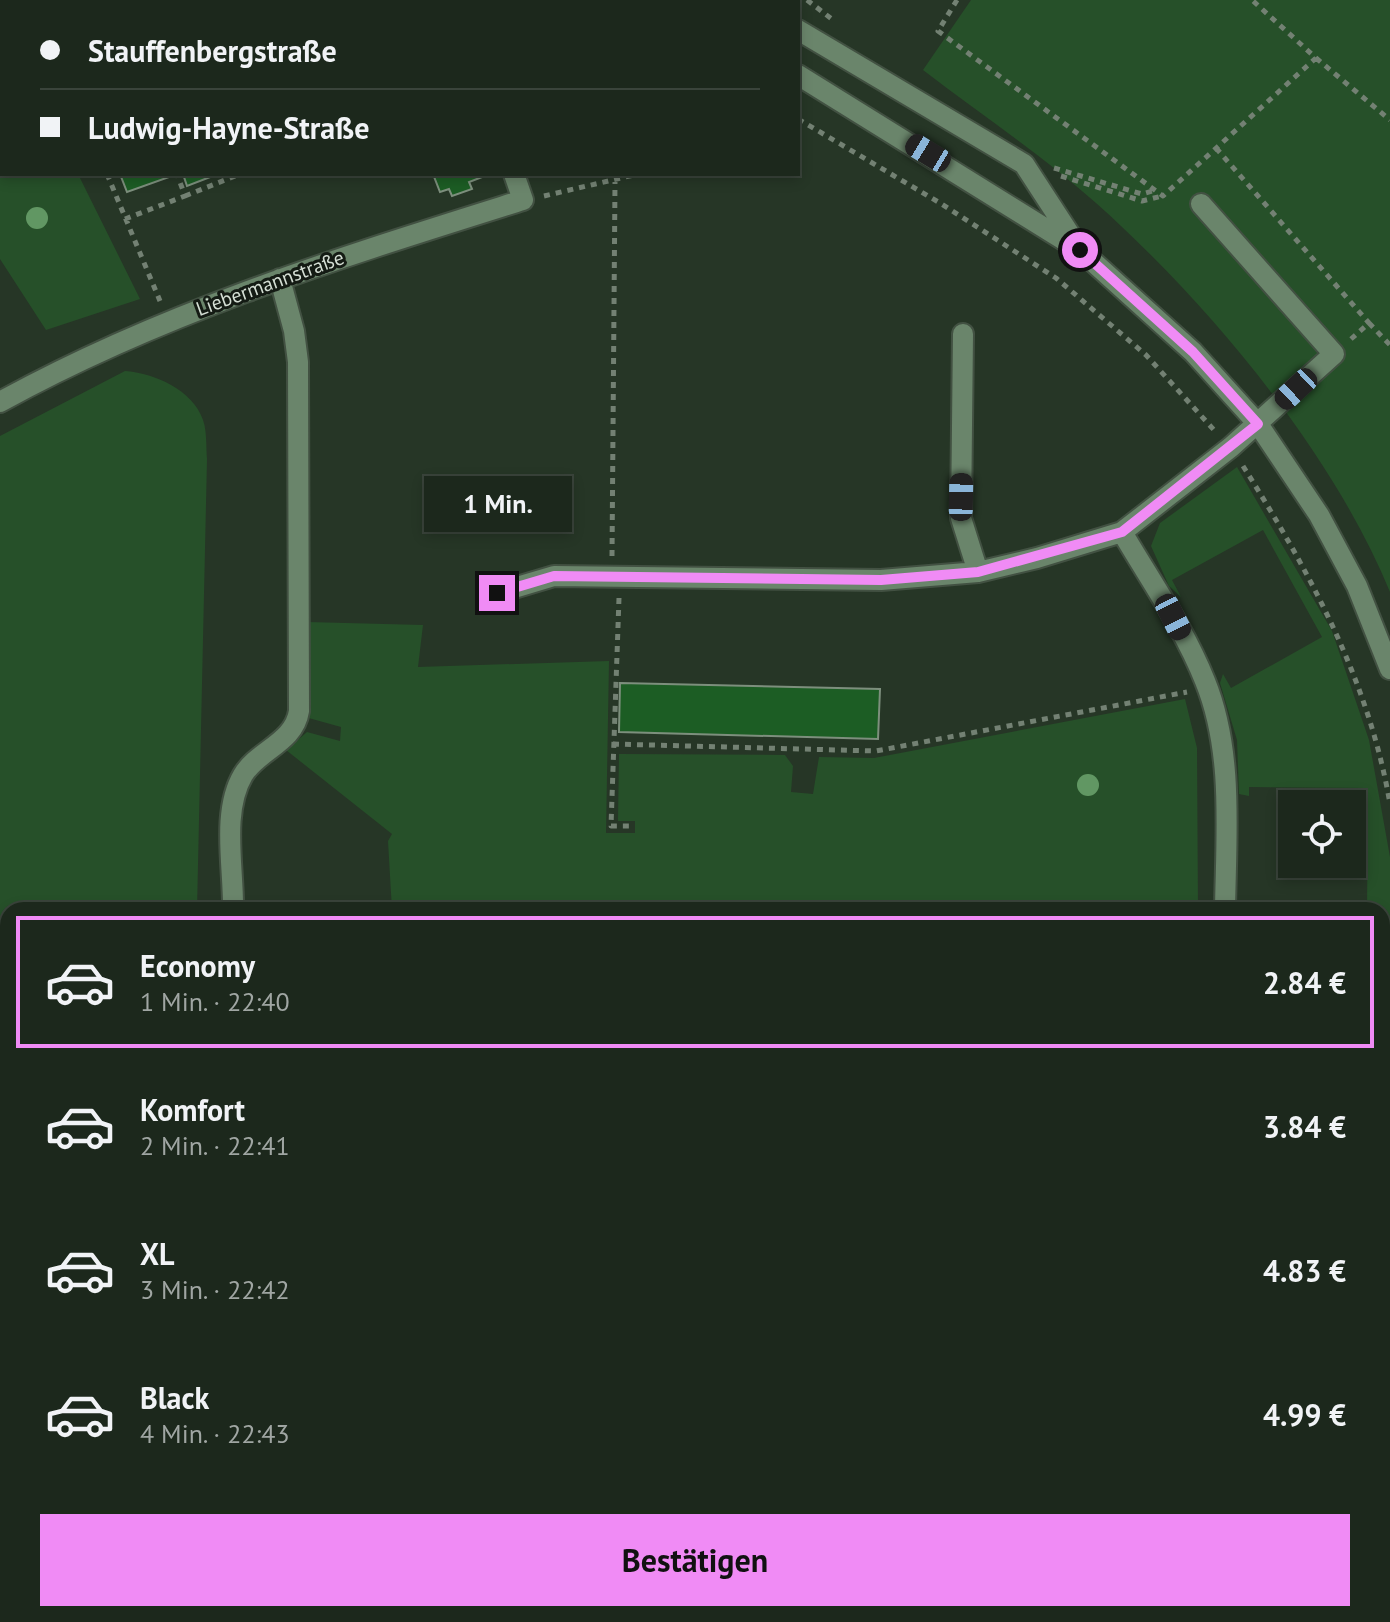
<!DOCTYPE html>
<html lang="de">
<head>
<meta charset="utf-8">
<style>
  body { margin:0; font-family:"PT Sans",sans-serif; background:#293429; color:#f1f3f6; height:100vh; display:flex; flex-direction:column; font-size:30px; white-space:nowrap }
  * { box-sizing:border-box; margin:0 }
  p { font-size:26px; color:#a0a6a3 }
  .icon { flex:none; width:44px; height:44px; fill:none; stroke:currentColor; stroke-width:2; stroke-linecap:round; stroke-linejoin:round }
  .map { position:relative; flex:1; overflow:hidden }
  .sheet { position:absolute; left:0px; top:902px; width:1390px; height:720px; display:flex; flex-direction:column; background:#1c281c; border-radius:24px 24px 0 0; box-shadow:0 4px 12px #0003,0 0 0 2px #3a443b }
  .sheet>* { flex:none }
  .top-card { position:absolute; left:0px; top:0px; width:800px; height:176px; box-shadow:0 4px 12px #0003,0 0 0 2px #3a443b; display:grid; align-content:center; height:176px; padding:0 40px; background:#1c281c }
  .buttons { position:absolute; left:1278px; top:790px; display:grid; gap:16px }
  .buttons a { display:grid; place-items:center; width:88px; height:88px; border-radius:0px; background:#1c281c; box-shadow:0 4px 12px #0003,0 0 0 2px #3a443b; font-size:40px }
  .end { position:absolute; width:36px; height:36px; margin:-18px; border:10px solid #f08bf5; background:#111; box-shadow:0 0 0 4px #111 }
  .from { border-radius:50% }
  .bubble { position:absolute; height:56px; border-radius:0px; background:#1c281c; box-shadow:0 4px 12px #0003,0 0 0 2px #3a443b; font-size:26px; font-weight:800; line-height:56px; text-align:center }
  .car { position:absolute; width:24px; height:48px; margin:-24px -12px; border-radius:10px; box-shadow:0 0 6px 2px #0007; background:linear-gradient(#222 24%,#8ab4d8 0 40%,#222 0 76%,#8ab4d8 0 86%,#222 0) }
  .top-card b { display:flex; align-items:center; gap:28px; height:76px; font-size:30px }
  .top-card b+b { border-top:2px solid #3a443b }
  .top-card i { width:20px; height:20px; background:#f1f3f6 }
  ul { padding:14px 0 0; list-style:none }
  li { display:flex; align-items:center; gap:24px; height:132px; margin:0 16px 12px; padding:0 24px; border:4px solid transparent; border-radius:0px }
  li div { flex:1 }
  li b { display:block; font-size:30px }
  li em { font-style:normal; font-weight:800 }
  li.active { border-color:#f08bf5 }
  li>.icon { width:72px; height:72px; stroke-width:1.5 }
  .cta { display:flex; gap:16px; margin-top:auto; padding:16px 40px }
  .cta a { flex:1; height:92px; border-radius:0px; background:#f08bf5; color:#111; font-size:32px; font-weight:800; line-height:92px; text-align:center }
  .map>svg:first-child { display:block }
</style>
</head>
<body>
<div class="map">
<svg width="1390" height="1622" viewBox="0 0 1390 1622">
  <rect width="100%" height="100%" fill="#263626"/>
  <path fill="#265029" d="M 971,0 L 1390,0 L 1390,592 C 1332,451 1209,304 1096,203 C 1042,155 980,114 923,70 Z
    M 0,124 L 2,174 L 78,174 L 140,299 L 46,330 L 0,259 Z
    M 125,371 C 154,373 193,390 203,420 C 207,431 206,447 207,459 L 197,910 L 8,910 L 8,1020 L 0,1024 L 0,436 Z
    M 1237,467 L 1332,631 L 1369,740 L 1390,857 L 1390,1042 L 1382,1043 L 1382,910 L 1367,910 L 1368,788 L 1249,787 L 1249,796 L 1239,794 L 1237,740 L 1220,683 L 1223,674 L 1231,688 L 1322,637 L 1263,530 L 1172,580 L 1181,597 L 1169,586 L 1151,546 L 1160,523 Z
    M 307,622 L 423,625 L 418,667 L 609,661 L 606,833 L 635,833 L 635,821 L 618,821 L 619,754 L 785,755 L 793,766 L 791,792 L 813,794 L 819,757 L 874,758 L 1185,699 L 1197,748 L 1198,910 L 392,910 L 388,841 L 392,834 L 286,750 L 307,732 L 340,741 L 341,727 L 305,717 Z"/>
  <path fill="#1c5d24" stroke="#7d8f7d" stroke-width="2" d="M 120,174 L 171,174 L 172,176 L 127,192 Z
    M 183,174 L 218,174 L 187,186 Z
    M 433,174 L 490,174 L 469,182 L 472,189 L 452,196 L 449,189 L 440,192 Z
    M 620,683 L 880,689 L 878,739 L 619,732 Z
    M 0,1163 L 8,1164 L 8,1317 L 0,1320 Z
    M 8,1483 L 8,1533 L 0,1536 L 0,1485 Z"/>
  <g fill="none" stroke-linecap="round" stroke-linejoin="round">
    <g stroke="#425142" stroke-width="24">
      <path id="minor" d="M 138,0 L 141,2
        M 448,0 L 448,2
        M 673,0 L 676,2
        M 381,2 L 384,0
        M 798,30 L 1024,164 L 1076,244
        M 798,75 L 1080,250 L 1193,352 L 1258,424 L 1319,515 L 1357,586 L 1390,669
        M 963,334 L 961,518 L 978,572
        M 0,402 C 165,311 345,256 523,200 L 514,174
        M 1122,532 C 1150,580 1184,628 1205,681 C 1234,752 1226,835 1225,910
        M 497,593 L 554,576 L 881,580 L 978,572 L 1037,558 L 1122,532 L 1231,447 L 1334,354 L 1201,204
        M 233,910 C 234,869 221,812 243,775 C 258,750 294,743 299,711 L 298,362 L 294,331 L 280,279
        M 1382,1055 L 1390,1056
        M 0,1343 L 8,1340
        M 400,1614 L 400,1622
        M 0,1621 L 21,1614"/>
    </g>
    <path stroke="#738173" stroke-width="5" stroke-dasharray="6 6" stroke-linecap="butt" d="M 66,0 L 69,2
      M 603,0 L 606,2
      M 786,0 L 786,2
      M 807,0 L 833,20
      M 957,0 L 938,31 L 1163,196 L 1316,58 L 1252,0
      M 174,2 L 175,0
      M 1316,58 L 1390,120
      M 0,87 L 2,88
      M 798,119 L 940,203 L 1056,278 L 1146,355 L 1214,430
      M 1216,148 L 1369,323
      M 1054,168 L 1142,194 L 1156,190
      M 107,174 L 160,301
      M 1061,176 L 1142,201 L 1162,196
      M 185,196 L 240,174
      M 544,196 L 638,174
      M 125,219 L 185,196 L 177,174
      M 1351,339 L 1369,323 L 1390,345
      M 1243,466 C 1309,571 1369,680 1390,804
      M 612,556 L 615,182
      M 619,598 L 611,826 L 629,826
      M 613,744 L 876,751 L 1187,692
      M 1382,1486 L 1390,1486
      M 0,1562 L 8,1559
      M 622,1622 L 631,1622
      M 1390,1622 L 1390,1621"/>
    <use href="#minor" stroke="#6a856b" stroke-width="20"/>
  </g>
  <g fill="#619763">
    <circle cx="37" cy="218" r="11"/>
    <circle cx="1088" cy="785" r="11"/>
  </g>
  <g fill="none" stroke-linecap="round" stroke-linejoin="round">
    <path stroke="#f08bf5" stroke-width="10" d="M 497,593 L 554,576 L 881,580 L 978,572 L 1122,532 L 1258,424 L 1193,352 L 1080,250"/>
  </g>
  <g text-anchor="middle" stroke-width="6" stroke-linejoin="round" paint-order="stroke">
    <g font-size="20" fill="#d4ded4" stroke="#141b14">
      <text transform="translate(270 283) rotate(-20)" y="7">Liebermannstraße</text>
    </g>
  </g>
</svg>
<div class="buttons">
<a><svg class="icon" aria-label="locate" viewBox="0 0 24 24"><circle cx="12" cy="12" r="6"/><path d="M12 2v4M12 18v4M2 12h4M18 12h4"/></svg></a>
</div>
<i class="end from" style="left:1080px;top:250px"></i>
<i class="end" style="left:497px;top:593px"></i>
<div class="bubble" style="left:424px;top:476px;width:148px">1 Min.</div>
<i class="car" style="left:928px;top:153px;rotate:301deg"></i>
<i class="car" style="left:1296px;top:389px;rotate:227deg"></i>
<i class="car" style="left:961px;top:497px;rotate:1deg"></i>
<i class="car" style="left:1173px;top:617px;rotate:153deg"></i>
<div class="top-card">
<b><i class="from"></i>Stauffenbergstraße</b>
<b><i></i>Ludwig-Hayne-Straße</b>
</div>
<section class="sheet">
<ul>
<li class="active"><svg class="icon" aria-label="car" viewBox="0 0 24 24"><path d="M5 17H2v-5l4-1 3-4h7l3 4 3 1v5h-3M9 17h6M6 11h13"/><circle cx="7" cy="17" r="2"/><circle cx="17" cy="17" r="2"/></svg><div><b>Economy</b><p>1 Min. · 22:40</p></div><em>2.84 €</em></li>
<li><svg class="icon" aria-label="car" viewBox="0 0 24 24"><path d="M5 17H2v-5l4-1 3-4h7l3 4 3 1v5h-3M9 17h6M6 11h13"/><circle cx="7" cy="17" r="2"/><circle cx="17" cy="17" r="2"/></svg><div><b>Komfort</b><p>2 Min. · 22:41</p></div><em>3.84 €</em></li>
<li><svg class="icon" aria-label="car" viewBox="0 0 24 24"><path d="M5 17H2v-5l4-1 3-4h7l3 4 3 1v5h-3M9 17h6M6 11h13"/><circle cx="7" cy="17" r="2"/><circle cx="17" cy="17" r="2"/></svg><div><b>XL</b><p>3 Min. · 22:42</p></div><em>4.83 €</em></li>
<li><svg class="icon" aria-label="car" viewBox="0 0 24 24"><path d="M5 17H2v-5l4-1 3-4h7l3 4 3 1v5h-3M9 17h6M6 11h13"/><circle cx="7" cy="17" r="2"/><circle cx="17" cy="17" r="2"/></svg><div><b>Black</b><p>4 Min. · 22:43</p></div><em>4.99 €</em></li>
</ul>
<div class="cta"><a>Bestätigen</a></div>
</section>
</div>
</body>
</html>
